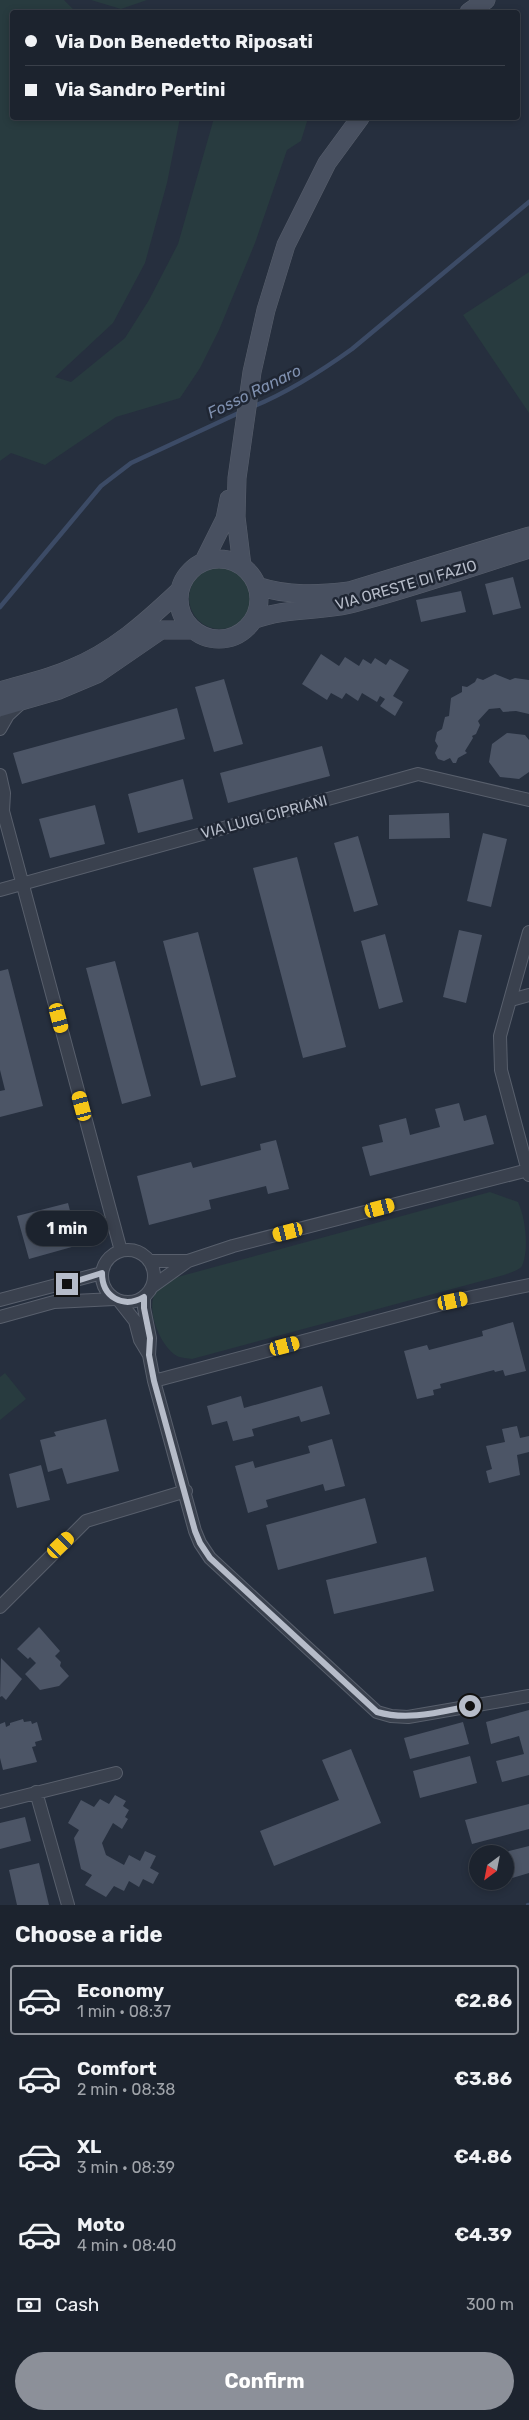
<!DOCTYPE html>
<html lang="en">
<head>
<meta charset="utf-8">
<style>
  body { margin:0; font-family:Rubik,sans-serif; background:#292f3a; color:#f1f3f6; height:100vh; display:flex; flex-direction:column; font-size:19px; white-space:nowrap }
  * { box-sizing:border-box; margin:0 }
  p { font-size:16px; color:#a0a4aa }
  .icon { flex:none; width:28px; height:28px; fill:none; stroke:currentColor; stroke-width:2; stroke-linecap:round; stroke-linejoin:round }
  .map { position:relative; height:1905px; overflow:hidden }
  .panel { display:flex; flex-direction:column; background:#1c232e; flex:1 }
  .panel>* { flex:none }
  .banner { position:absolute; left:10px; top:10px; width:510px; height:110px; border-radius:5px; box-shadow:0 2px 8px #0003,0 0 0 1px #3a404a; display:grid; align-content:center; height:110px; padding:0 15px; background:#1c232e }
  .needle { width:32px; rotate:212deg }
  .buttons { position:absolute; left:469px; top:1845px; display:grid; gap:10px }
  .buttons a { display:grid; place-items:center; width:45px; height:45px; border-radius:50%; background:#1c232e; box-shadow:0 2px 8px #0003,0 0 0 1px #3a404a; font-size:25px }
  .end { position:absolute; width:22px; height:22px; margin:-11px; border:6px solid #b6bcc9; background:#111; box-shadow:0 0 0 2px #111 }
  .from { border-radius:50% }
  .bubble { position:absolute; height:35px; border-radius:18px; background:#1c232e; box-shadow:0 2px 8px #0003,0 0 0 1px #3a404a; font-size:16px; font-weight:700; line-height:35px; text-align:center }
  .car { position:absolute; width:15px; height:30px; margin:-15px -8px; border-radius:6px; box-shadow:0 0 4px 1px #0007; background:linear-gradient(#f5c518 24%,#345 0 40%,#f5c518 0 76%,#345 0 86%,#f5c518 0) }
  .banner b { display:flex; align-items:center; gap:18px; height:48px; font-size:19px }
  .banner b+b { border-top:1px solid #3a404a }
  .banner i { width:12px; height:12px; background:#f1f3f6 }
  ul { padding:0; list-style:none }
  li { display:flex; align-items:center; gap:15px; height:70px; margin:0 10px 8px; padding:0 5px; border:2px solid transparent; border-radius:5px }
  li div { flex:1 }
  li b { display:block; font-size:19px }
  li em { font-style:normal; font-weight:700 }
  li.current { border-color:#8c9099 }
  li>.icon { width:45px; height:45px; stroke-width:1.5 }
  h2 { padding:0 15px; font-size:22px; line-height:60px }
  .pay { display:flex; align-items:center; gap:12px; height:55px; padding:0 15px; font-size:19px }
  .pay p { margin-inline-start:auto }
  .action { display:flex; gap:10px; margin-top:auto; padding:10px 15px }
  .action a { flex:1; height:58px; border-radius:30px; background:#8c9099; color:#fff; font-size:20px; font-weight:700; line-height:58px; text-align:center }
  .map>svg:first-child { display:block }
</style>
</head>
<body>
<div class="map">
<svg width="529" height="1905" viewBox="0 0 529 1905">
  <rect width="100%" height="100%" fill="#262f3e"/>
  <path fill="#283b3f" d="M 0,0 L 64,0 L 76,12 L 12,12 L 12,118 L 180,118 L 167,183 L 145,263 L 113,323 L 55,377 L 71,382 L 125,338 L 149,300 L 178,244 L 214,118 L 308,118 L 301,141 L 287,150 L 255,243 L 219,330 L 200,368 L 180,398 L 116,417 L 45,465 L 11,453 L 0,461 Z
    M 91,0 L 147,0 L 121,9 Z
    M 529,272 L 529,413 L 463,315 Z
    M189 598a31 31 0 1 1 62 0a31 31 0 1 1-62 0Z
    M 490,1192 L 518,1202 C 526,1219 529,1250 522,1266 C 518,1271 509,1273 504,1275 L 192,1359 C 188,1358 181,1358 177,1356 C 160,1347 143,1305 158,1289 C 162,1285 169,1282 174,1278 Z
    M 5,1373 L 26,1399 L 0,1420 L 0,1377 Z"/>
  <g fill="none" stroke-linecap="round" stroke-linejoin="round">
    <path stroke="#3c4b66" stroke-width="4.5" d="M 252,407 C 289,392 320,372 352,349 L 529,202
      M 0,607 L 101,486 L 131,463 L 243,411
      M 528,1905 L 529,1905"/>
  </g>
  <path fill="#4c5566" d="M 513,577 L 521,608 L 493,615 L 485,584 Z
    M 461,591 L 466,612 L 421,622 L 416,600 Z
    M 321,654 L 339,666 L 345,657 L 359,666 L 363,659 L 371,664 L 375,658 L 386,665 L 390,659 L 409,670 L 393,696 L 403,702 L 395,716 L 380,706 L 385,699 L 380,696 L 377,702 L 362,693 L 358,701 L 346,693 L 342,699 L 331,693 L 327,700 L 302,684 Z
    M 495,674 L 510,680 L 515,678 L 529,680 L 529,714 L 516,711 L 503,712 L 500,708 L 489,709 L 478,721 L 480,725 L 476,734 L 472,736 L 473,738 L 465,751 L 467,753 L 458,758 L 456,763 L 453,763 L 450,758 L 444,761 L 438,759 L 435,753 L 438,746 L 435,741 L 437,732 L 442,729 L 445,717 L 449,716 L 451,698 L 462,692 L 462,686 L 467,687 L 475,682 L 477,678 L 483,680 Z
    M 224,679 L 243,744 L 214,752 L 195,687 Z
    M 177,708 L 185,739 L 22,784 L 13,753 Z
    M 507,733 L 525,735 L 529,740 L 529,772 L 519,779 L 500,777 L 489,762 L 492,744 Z
    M 322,746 L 330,776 L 228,803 L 220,773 Z
    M 183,779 L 193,819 L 138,833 L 128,794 Z
    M 95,805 L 105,844 L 50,858 L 39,819 Z
    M 449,813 L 450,838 L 389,839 L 389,815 Z
    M 483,833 L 507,839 L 491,907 L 467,901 Z
    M 358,836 L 378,905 L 354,912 L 334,843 Z
    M 297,857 L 346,1047 L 303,1058 L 253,868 Z
    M 459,930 L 482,935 L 466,1003 L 443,997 Z
    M 198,932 L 236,1077 L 201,1086 L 163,941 Z
    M 385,934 L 403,1002 L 379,1009 L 361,941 Z
    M 115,961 L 151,1096 L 122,1104 L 86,968 Z
    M 8,969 L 43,1106 L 0,1117 L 0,1091 L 5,1090 L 0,1070 L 0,971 Z
    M 459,1103 L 464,1121 L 486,1115 L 494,1144 L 370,1176 L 362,1147 L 383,1142 L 379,1125 L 406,1118 L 410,1135 L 440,1127 L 435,1109 Z
    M 276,1140 L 289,1189 L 268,1194 L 266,1186 L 209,1200 L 211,1209 L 149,1225 L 137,1176 L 191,1162 L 193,1168 L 261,1150 L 260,1144 Z
    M 68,1203 L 79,1245 L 29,1259 L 17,1216 Z
    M 513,1322 L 526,1371 L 505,1376 L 503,1370 L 495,1372 L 494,1370 L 440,1384 L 441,1388 L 433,1390 L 434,1395 L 417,1399 L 404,1351 L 427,1345 L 429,1350 L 483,1336 L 482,1331 Z
    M 322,1386 L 330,1414 L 301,1422 L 299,1416 L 252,1429 L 254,1436 L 233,1441 L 227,1421 L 212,1425 L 207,1406 L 241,1396 L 244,1408 Z
    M 106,1419 L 119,1471 L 67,1484 L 62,1468 L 48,1472 L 40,1440 L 56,1436 L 54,1432 Z
    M 517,1426 L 520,1438 L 529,1436 L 529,1452 L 517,1455 L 520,1475 L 489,1483 L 486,1471 L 492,1469 L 486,1446 L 505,1442 L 502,1429 Z
    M 332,1439 L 345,1486 L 325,1491 L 323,1484 L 266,1500 L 268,1507 L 248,1513 L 235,1466 L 253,1461 L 255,1468 L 310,1453 L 308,1446 Z
    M 41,1465 L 50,1500 L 17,1508 L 9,1474 Z
    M 365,1498 L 377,1543 L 278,1570 L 266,1525 Z
    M 426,1557 L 434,1591 L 334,1614 L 326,1580 Z
    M 39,1627 L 60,1651 L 55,1656 L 61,1662 L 60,1666 L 69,1676 L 59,1686 L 40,1690 L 25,1674 L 36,1663 L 30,1657 L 28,1659 L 17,1649 Z
    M 1,1658 L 22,1679 L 6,1700 L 2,1696 L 0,1697 Z
    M 529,1710 L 529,1775 L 502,1782 L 496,1761 L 524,1754 L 519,1736 L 491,1744 L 486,1722 Z
    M 23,1719 L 24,1722 L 31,1721 L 32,1724 L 37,1722 L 42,1740 L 35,1742 L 36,1746 L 32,1747 L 37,1762 L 3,1770 L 0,1758 L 0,1724 L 5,1722 L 6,1727 L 10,1725 L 10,1723 Z
    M 463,1722 L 469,1744 L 410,1759 L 404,1738 Z
    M 351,1749 L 381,1823 L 274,1866 L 260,1831 L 339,1800 L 322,1760 Z
    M 470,1756 L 477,1783 L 420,1798 L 413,1771 Z
    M 115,1795 L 126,1801 L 123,1806 L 129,1810 L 125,1817 L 128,1819 L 122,1829 L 113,1823 L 102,1843 L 106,1855 L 124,1865 L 129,1855 L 140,1861 L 145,1851 L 156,1856 L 150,1868 L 159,1873 L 153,1884 L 143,1879 L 139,1887 L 129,1881 L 124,1891 L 114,1886 L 106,1897 L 85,1885 L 92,1875 L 81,1869 L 74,1838 L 79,1830 L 68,1823 L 81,1800 L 94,1807 L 100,1799 L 109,1804 Z
    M 529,1804 L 529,1829 L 472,1844 L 465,1820 Z
    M 25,1817 L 31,1841 L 0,1849 L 0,1823 Z
    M 529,1846 L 529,1873 L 505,1880 L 505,1852 Z
    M 39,1863 L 49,1905 L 17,1905 L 9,1870 Z"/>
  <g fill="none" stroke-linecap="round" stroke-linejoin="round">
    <g stroke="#585f6c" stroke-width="14">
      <path id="street" d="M 0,729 L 8,715 L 22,702
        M 0,775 L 4,793 L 3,811 L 121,1251
        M 0,890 L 418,774 L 529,800
        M 529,932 L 500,1036 L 501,1070 L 529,1175
        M 511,1000 L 529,995
        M102 1276a26 26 0 1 1 52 0a26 26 0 1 1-52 0Z
        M 149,1261 L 188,1261
        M 153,1286 L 188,1261 L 233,1246 L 528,1170
        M 144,1297 L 144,1308 L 150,1338 L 149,1355 L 154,1381 L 195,1531 L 200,1543 L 210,1558 L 377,1712 L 391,1716 L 408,1717 L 529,1696
        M 0,1300 L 102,1273
        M 120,1302 L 135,1321 L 140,1340 L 149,1355
        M 0,1317 L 54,1302 L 114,1299
        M 154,1381 L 453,1301 L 529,1285
        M 0,1607 L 86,1521 L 186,1491
        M 36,1792 L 68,1905
        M 0,1802 L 116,1773"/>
    </g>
    <g stroke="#585f6c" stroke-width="19">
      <path id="secondary" d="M 469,12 L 486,0
        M179 599a40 40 0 1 1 80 0a40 40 0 1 1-80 0Z
        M 204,561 L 225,519 L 229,499
        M 242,566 L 236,517 L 237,478 L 252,372 L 266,310 L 286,245 L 327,163 L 360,118
        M 257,586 C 288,596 318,595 349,591 L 529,536
        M 253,620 C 286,607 321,612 354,603 C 413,588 471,567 529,549
        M 0,691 C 23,684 48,679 70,669 C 113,652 146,622 179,591
        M 0,707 L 59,690 L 97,674 L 161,630 L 194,630"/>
    </g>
    <use href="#street" stroke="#3a414e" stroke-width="12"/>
    <use href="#secondary" stroke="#485060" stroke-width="18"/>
  </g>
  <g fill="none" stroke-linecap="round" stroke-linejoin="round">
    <path stroke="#b6bcc9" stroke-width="6" d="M 67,1284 L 102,1273 C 102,1297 123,1309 144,1297 L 144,1308 L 150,1338 L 149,1355 L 154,1381 L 195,1531 L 200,1543 L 210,1558 L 377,1712 C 408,1721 439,1712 470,1706"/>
  </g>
  <g text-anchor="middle" stroke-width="5" stroke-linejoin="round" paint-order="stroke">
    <g font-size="15" fill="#b6bcc9" stroke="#1f2633">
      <text transform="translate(406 585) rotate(-16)" y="5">VIA ORESTE DI FAZIO</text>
      <text transform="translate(264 817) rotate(-15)" y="5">VIA LUIGI CIPRIANI</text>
    </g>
    <g font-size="16" font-style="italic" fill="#7f90af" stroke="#1f2633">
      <text transform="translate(254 391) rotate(-26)" y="6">Fosso Ranaro</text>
    </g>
  </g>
</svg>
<div class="buttons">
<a><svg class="needle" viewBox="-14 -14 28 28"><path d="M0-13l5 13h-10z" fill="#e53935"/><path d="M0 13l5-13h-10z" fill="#a0a4aa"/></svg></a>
</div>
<i class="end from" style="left:470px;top:1706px"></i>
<i class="end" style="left:67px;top:1284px"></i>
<div class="bubble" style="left:26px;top:1211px;width:82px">1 min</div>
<i class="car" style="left:59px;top:1018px;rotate:165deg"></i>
<i class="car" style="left:82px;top:1106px;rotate:345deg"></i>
<i class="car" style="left:380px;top:1208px;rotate:75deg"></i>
<i class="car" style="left:288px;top:1232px;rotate:256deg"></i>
<i class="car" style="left:453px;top:1301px;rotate:78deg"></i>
<i class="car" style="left:285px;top:1346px;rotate:75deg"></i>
<i class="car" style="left:61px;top:1545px;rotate:46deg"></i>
<div class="banner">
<b><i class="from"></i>Via Don Benedetto Riposati</b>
<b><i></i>Via Sandro Pertini</b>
</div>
</div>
<section class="panel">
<h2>Choose a ride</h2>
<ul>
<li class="current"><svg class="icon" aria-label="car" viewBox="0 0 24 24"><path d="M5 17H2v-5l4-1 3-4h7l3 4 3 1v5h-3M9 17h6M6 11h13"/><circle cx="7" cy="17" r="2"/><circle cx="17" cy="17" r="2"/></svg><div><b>Economy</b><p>1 min · 08:37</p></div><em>€2.86</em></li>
<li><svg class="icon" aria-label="car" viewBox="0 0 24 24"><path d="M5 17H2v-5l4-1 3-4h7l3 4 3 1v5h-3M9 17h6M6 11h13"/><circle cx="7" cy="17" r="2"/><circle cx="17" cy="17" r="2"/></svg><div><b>Comfort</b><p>2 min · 08:38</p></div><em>€3.86</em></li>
<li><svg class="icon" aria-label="car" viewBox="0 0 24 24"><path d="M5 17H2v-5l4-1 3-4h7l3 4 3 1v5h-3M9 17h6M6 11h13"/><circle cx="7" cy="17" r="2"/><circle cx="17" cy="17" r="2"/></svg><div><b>XL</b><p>3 min · 08:39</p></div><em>€4.86</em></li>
<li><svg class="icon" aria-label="car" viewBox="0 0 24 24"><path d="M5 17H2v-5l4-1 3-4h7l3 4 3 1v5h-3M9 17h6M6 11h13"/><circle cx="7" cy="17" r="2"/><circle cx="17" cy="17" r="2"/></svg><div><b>Moto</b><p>4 min · 08:40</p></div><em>€4.39</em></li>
</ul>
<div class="pay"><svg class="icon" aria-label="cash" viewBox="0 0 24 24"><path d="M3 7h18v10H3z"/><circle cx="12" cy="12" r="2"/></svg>Cash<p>300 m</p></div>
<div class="action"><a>Confirm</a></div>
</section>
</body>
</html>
